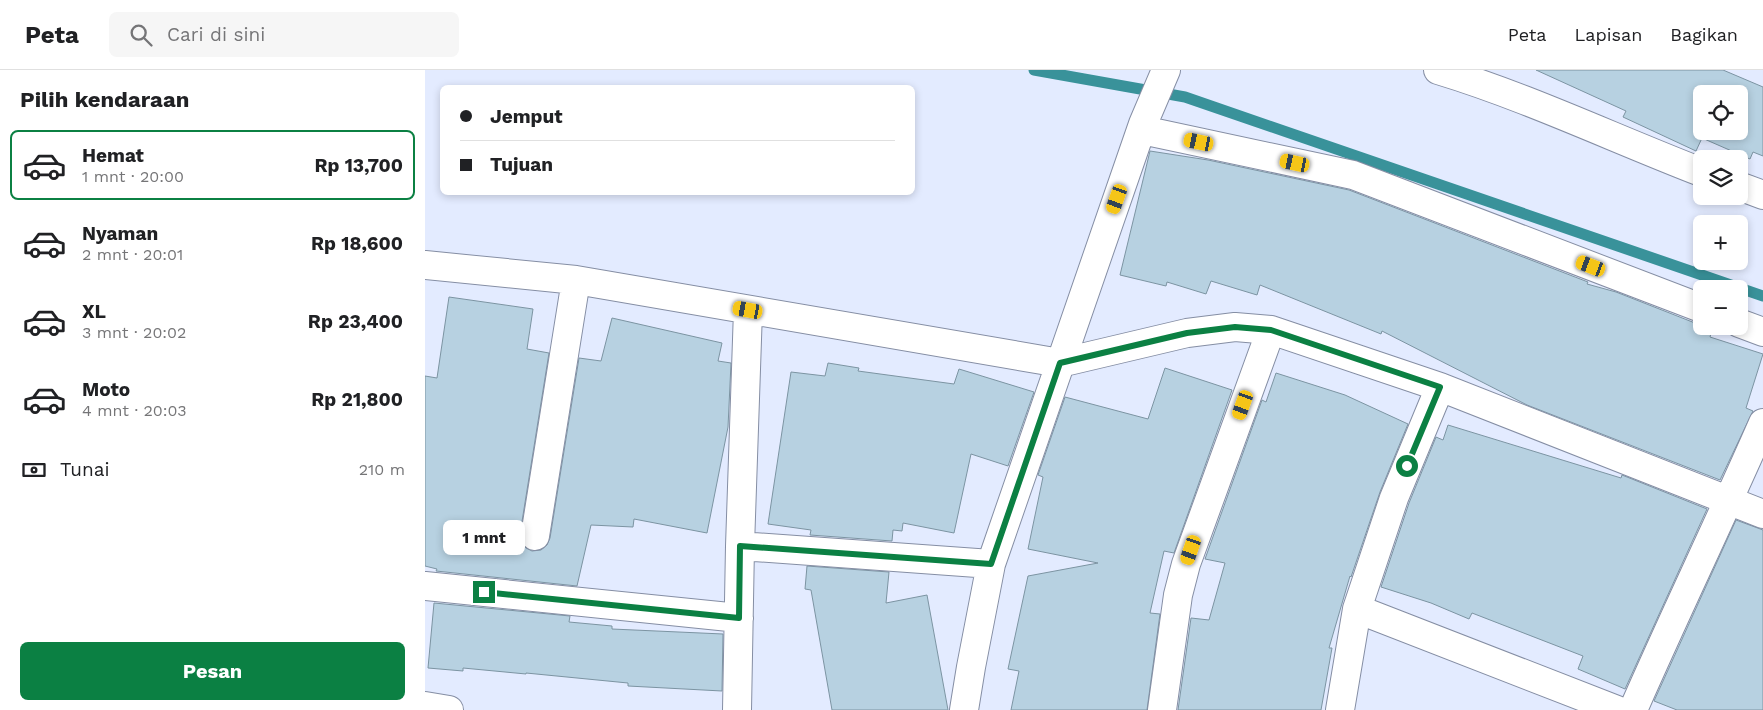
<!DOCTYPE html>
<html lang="id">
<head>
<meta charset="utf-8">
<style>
  body { margin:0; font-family:"Work Sans",sans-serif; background:#f6f6f6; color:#202124; height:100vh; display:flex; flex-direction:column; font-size:19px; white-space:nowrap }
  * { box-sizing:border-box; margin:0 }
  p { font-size:16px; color:#757577 }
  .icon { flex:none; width:28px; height:28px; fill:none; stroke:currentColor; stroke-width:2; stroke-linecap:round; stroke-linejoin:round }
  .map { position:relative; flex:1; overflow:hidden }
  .details { display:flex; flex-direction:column; background:#fff; width:425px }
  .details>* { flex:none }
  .top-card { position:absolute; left:15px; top:15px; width:475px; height:110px; border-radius:8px; box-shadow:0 2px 8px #0003; display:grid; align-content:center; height:110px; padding:0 20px; background:#fff }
  .buttons { position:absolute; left:1268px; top:15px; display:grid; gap:10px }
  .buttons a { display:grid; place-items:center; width:55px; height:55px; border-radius:8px; background:#fff; box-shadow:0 2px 8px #0003; font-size:25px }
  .end { position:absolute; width:22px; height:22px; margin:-11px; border:6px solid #0b8043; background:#fff; box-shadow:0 0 0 2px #fff }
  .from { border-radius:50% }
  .bubble { position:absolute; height:35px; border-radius:8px; background:#fff; box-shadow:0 2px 8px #0003; font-size:16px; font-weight:700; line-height:35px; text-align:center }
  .car { position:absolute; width:15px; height:30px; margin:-15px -8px; border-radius:6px; box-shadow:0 0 4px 1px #0007; background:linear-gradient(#f5c518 24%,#345 0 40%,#f5c518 0 76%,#345 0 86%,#f5c518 0) }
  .top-card b { display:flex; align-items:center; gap:18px; height:48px; font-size:19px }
  .top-card b+b { border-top:1px solid #e0e0e0 }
  .top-card i { width:12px; height:12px; background:#202124 }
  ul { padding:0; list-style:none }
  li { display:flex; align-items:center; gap:15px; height:70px; margin:0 10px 8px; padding:0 10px; border:2px solid transparent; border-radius:8px }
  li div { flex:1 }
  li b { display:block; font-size:19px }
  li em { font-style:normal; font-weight:700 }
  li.on { border-color:#0b8043 }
  li>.icon { width:45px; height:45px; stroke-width:1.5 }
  h2 { padding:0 20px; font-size:22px; line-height:60px }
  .pay { display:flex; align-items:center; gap:12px; height:55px; padding:0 20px; font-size:19px }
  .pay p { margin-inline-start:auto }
  .primary-button { display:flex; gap:10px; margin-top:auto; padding:10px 20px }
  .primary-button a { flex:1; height:58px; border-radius:8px; background:#0b8043; color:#fff; font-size:20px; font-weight:700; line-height:58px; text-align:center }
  header { display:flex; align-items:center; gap:30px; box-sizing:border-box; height:70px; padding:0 25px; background:#fff; border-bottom:1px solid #e0e0e0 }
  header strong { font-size:24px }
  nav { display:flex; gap:28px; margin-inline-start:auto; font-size:18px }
  .search { width:350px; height:45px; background:#f6f6f6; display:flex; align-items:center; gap:12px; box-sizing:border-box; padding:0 18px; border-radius:8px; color:#757577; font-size:19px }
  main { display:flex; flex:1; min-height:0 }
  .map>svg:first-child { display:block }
</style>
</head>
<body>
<header>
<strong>Peta</strong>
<div class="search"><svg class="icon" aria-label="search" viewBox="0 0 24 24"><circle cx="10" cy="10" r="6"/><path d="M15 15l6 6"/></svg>Cari di sini</div>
<nav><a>Peta</a><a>Lapisan</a><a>Bagikan</a></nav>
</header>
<main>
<section class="details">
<h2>Pilih kendaraan</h2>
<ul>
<li class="on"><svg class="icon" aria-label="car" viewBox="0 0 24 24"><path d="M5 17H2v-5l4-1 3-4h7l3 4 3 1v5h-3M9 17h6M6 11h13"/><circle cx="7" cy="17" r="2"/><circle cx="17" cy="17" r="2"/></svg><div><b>Hemat</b><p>1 mnt · 20:00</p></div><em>Rp 13,700</em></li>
<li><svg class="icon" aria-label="car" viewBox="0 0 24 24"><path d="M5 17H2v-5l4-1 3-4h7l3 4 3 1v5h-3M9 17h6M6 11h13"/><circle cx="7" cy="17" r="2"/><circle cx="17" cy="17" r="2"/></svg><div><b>Nyaman</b><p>2 mnt · 20:01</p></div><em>Rp 18,600</em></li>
<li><svg class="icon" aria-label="car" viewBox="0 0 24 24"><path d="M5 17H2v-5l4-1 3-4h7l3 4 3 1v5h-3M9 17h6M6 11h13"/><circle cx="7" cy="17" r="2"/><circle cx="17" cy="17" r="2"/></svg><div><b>XL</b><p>3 mnt · 20:02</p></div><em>Rp 23,400</em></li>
<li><svg class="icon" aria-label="car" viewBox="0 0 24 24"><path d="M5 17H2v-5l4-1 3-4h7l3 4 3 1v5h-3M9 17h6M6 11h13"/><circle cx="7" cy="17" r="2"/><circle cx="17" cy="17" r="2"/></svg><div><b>Moto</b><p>4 mnt · 20:03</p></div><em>Rp 21,800</em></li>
</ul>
<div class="pay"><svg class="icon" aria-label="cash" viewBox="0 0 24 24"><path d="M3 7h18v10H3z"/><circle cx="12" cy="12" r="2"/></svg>Tunai<p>210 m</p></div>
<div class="primary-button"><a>Pesan</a></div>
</section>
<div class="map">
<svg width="1338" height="640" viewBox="0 0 1338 640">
  <rect width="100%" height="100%" fill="#e3ebff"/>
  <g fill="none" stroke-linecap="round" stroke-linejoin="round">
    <path stroke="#39929a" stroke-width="11" d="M 609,0 L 760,27 L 1338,226"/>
  </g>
  <path fill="#b7d1e1" stroke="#7c94a2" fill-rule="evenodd" d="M 1111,0 L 1298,0 L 1338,17 L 1338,86 L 1328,82 L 1325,89 L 1277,68 L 1271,81 L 1198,47 L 1201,41 ZM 1276,24 L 1314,24 L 1314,61 L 1276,61 Z
    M 725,81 L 783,90 L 924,120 L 1163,212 L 1162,214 L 1191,222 L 1270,253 L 1276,253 L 1276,256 L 1288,256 L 1285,267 L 1338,284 L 1321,338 L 1328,341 L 1295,410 L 1102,335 L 957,261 L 956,264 L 835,215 L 832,225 L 786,211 L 781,224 L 742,212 L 741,216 L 695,205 Z
    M 24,227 L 108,239 L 102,279 L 124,283 L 95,464 L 96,472 L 101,478 L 107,481 L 116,480 L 122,475 L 125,468 L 154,288 L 176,291 L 187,248 L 297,273 L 293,291 L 306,293 L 303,357 L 282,463 L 209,449 L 208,457 L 166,455 L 152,516 L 11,501 L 12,499 L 0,496 L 0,306 L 12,308 Z
    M 403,293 L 434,298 L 433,301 L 529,314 L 534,299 L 609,322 L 583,396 L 546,384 L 529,463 L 478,453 L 477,461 L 468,460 L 467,471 L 385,465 L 386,460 L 343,454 L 366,302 L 400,306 Z
    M 740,298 L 807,320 L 749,483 L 739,481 L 725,543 L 735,544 L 722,640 L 586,640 L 594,601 L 583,599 L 603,506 L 673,493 L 603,479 L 618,407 L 613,405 L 640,327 L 723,349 Z
    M 851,303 L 920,325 L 983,354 L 955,422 L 926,507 L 925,506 L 904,578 L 907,578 L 896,640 L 753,640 L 766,548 L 784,550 L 800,493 L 780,489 L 837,330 L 841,332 Z
    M 1023,355 L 1196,408 L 1197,405 L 1282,439 L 1200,619 L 1153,599 L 1158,586 L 1047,543 L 1044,549 L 1006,533 L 956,517 L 984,433 L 1011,367 L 1018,370 Z
    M 1311,450 L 1338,460 L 1338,640 L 1252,640 L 1229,631 Z
    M 382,496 L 464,502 L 461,533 L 502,525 L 523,640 L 407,640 L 386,520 L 380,519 Z
    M 9,533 L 145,546 L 144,552 L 187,556 L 187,559 L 298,564 L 297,621 L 203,616 L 203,613 L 101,603 L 101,604 L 38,598 L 38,601 L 3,598 Z"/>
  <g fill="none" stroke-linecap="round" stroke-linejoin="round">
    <g stroke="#858ea4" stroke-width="30">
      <path id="minor" d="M 1013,0 C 1102,27 1188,68 1276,102
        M 717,60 L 928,105 L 1276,238
        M 1314,116 L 1338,125
        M 0,195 L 151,210 L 635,293 L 762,263 L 810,257 L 846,260 L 1015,317 L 1338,444
        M 1314,253 L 1338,262
        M 110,466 L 151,210
        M 315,476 L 566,494
        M 0,516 L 314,548
        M 932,539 L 1192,640
        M 0,636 L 24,640
        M 312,640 L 315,476 L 323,240
        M 539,640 L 546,597 L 566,494 L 718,54 L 741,0
        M 737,640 L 753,525 L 761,494 L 846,260
        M 915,640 L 932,539 L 969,428 L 1015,317
        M 1208,640 C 1250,544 1296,449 1338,353"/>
    </g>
    <use href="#minor" stroke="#fff" stroke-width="28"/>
  </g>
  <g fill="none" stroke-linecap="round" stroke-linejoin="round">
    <path stroke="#0b8043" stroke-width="6" d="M 59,522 L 314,548 L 315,476 L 566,494 L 635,293 L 762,263 L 810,257 L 846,260 L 1015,317 L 982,396"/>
  </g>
</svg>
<div class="buttons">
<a><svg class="icon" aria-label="locate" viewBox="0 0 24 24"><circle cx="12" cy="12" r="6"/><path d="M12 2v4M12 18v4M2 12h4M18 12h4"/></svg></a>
<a><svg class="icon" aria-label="layers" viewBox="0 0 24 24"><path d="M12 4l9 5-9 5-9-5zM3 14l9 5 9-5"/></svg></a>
<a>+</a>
<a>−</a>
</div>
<i class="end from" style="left:982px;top:396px"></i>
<i class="end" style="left:59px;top:522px"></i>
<div class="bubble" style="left:18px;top:450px;width:82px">1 mnt</div>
<i class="car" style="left:774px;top:72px;rotate:282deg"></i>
<i class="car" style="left:870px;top:93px;rotate:282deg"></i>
<i class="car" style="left:692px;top:129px;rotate:200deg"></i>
<i class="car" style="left:1166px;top:196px;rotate:291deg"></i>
<i class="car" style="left:323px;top:240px;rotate:280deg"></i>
<i class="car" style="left:818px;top:335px;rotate:200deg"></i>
<i class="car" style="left:766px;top:480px;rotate:199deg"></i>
<div class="top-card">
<b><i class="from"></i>Jemput</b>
<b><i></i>Tujuan</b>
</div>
</div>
</main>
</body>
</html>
